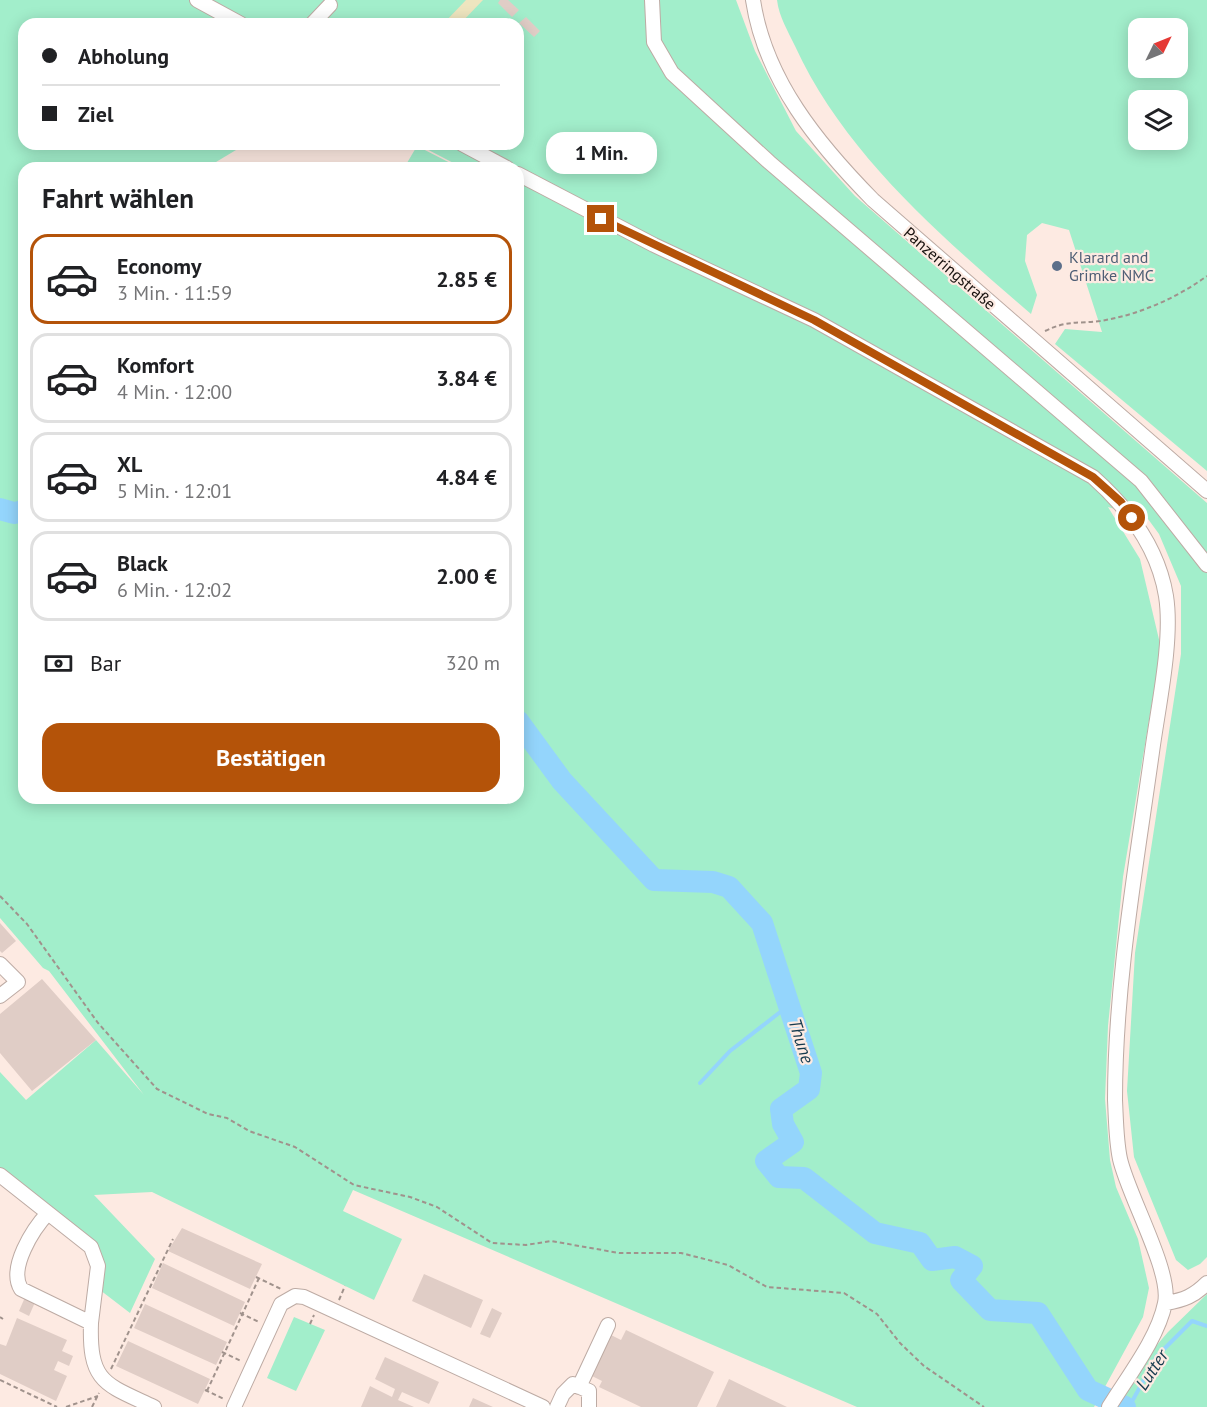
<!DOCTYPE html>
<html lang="de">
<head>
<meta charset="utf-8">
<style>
  body { margin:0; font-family:"PT Sans",sans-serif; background:#f2f2f2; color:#202124; height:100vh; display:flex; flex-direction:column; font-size:22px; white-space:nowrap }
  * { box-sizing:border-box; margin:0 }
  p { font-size:20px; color:#757577 }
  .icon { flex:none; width:33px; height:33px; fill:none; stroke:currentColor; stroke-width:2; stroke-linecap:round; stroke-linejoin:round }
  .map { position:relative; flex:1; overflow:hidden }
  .details { position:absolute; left:18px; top:162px; width:506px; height:642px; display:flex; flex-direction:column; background:#fff; border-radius:18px; box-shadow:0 3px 15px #0003 }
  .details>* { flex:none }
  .guide { position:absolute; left:18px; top:18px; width:506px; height:132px; border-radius:18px; box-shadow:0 3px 15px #0003; display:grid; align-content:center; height:132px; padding:0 24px; background:#fff }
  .needle { width:39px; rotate:47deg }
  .tools { position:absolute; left:1128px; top:18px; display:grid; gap:12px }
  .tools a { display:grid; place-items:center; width:60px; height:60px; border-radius:12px; background:#fff; box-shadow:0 3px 15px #0003; font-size:30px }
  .end { position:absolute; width:27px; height:27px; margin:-14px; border:8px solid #b45309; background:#fff; box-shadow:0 0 0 3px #fff }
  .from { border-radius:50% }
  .bubble { position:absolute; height:42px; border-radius:18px; background:#fff; box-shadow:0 3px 15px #0003; font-size:20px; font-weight:800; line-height:42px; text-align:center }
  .guide b { display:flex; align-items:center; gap:21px; height:57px; font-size:22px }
  .guide b+b { border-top:2px solid #e0e0e0 }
  .guide i { width:15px; height:15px; background:#202124 }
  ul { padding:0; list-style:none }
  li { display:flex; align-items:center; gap:18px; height:90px; margin:0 12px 9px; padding:0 12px; border:3px solid #e0e0e0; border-radius:18px }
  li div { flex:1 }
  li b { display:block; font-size:22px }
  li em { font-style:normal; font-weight:800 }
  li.on { border-color:#b45309 }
  li>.icon { width:54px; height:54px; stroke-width:1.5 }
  h2 { padding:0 24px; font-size:27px; line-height:72px }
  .pay { display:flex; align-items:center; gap:15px; height:66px; padding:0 24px; font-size:22px }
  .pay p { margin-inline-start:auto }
  .primary-button { display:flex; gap:12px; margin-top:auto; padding:12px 24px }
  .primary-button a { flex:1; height:69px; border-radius:18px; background:#b45309; color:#fff; font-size:24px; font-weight:800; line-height:69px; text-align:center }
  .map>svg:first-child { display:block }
</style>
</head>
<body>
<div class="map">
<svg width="1207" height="1407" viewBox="0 0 1207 1407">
  <rect width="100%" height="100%" fill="#fdeae2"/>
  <path fill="#a2eecb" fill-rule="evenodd" d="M 0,0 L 736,0 L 755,51 L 796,131 L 855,196 L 1207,503 L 1207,1257 L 1200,1264 L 1188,1270 L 1176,1260 L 1134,1157 L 1127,1091 L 1135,953 L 1181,654 L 1181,586 L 1159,534 L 1148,519 L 1108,507 L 1140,559 L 1161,648 L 1123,877 L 1108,1026 L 1105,1099 L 1110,1160 L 1116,1187 L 1138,1239 L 1149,1288 L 1143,1317 L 1094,1407 L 857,1407 L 353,1190 L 343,1211 L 402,1239 L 374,1300 L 152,1192 L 94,1195 L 155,1259 L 130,1313 L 100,1290 L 95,1247 L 0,1171 L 0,1072 L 26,1100 L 96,1040 L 144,1095 L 49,971 L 43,968 L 0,918 ZM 24,24 L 518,24 L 518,144 L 417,144 L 463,168 L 518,168 L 518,798 L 24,798 L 24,168 L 206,168 L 246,144 L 24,144 Z
    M 777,0 L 1207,0 L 1207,471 L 1055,344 L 1065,329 L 1102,332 L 1069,230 L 1042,223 L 1027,235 L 1025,261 L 1037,295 L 1031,314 C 942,237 845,155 795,46 C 788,31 779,17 777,0 ZM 1138,28 L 1178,28 L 1178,68 L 1138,68 ZM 1138,100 L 1178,100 L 1178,140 L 1138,140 Z
    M 417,146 L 460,168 L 404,168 Z
    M 1207,1294 L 1207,1407 L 1118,1407 L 1139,1366 L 1168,1332 Z
    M 294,1317 L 325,1330 L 296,1391 L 267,1378 Z"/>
  <path fill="#eee5bf" d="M 466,0 L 483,0 L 460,24 L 443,24 Z"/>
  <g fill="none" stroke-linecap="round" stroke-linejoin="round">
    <path stroke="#94d5fc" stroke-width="4" d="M 700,1083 L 730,1051 L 788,1006
      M 1129,1407 L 1157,1356 L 1192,1321 L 1207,1326"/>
    <path stroke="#94d5fc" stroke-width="22" d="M 0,509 L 14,513 L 24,511
      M 518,721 L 562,781 L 654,880 L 713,882 L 729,887 L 762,923 L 811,1073 L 809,1089 L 781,1109 L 783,1124 L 793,1142 L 766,1161 L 779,1177 L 804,1178 L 875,1233 L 920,1243 L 932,1260 L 955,1257 L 972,1266 L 961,1280 L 990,1310 L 1038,1313 L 1088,1390 L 1125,1407"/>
  </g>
  <path fill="#e0cdc6" d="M 500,0 L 508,0 L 519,10 L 512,17 L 498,3 Z
    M 526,17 L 540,31 L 534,37 L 519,23 Z
    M 0,923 L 16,941 L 2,953 L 0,951 Z
    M 42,979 L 96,1040 L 32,1091 L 0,1053 L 0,1014 Z
    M 182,1228 L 262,1264 L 250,1289 L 168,1251 Z
    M 163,1263 L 245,1302 L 234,1326 L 152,1288 Z
    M 424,1274 L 483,1300 L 471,1328 L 412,1301 Z
    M 26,1295 L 36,1300 L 29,1316 L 19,1311 Z
    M 145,1304 L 227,1342 L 216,1365 L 134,1328 Z
    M 492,1308 L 502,1313 L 490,1338 L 480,1334 Z
    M 17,1318 L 67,1340 L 62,1351 L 73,1356 L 69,1366 L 58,1361 L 54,1370 L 67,1376 L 56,1401 L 0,1374 L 0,1344 L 6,1346 Z
    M 626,1330 L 714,1372 L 697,1407 L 641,1407 L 599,1387 L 602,1381 L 592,1376 L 611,1335 L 621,1340 Z
    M 128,1341 L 210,1379 L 198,1404 L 116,1366 Z
    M 385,1357 L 439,1382 L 429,1404 L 402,1392 L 398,1400 L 414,1407 L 361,1407 L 370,1386 L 392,1397 L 395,1389 L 375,1379 Z
    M 729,1379 L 787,1407 L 716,1407 Z
    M 473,1398 L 493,1407 L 469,1407 Z"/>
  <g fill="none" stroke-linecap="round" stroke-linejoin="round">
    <g stroke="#bdaba4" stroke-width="16">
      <path id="minor" d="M 197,0 L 241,24
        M 652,0 L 654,42 L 672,73 L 769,162 L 1141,481 L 1207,565
        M 753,0 C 765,80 818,144 873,200 L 1207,491
        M 312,24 L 330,5
        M 462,144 L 507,168
        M 518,174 L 654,245 L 814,320 L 1093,477 C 1129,509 1158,547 1166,596 C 1173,640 1158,707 1152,752 C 1136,867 1115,983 1115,1100 C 1116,1119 1116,1140 1120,1159 C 1128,1195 1172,1272 1165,1303 C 1158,1338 1128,1376 1109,1407
        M 0,964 L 18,982 L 0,996
        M 0,1175 L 91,1247 L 98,1266 L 91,1323
        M 48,1213 C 33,1229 8,1268 21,1289 L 91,1323 C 89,1383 105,1384 154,1407
        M 1166,1303 C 1184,1300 1194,1296 1207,1283
        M 579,1387 L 608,1325
        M 234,1407 L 281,1304 L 295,1296 L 304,1297 L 543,1407
        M 557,1407 L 563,1394 L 573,1384 L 589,1391 L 589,1407"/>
    </g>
    <path stroke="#a0928c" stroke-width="2" stroke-dasharray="4.5 3" stroke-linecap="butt" d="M 1045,331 C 1068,320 1076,324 1100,321 C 1138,315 1175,299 1207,276
      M 0,896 L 27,924 L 98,1023 L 157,1089 L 208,1114 L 227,1118 L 249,1131 L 295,1147 L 354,1185 L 410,1197 L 437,1207 L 492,1243 L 526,1245 L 551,1241 L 619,1253 L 681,1253 L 728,1265 L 767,1287 L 844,1293 L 877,1314 L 900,1343 L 924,1366 L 984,1407
      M 256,1277 L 283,1290
      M 339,1300 L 345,1286
      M 240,1313 L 259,1322
      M 0,1317 L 3,1319
      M 310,1324 L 314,1315
      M 222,1352 L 241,1361
      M 111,1369 L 173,1239
      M 0,1380 L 57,1407
      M 205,1390 L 224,1399
      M 207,1391 L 259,1278
      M 66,1407 L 98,1396
      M 92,1407 L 99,1393"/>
    <use href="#minor" stroke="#fff" stroke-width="14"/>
  </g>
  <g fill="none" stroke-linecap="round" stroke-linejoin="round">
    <path stroke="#b45309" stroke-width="8" d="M 601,219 L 814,320 L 1093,477 L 1121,502 L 1132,518"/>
  </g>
  <circle fill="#5c6f8a" stroke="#fdeae2" stroke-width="2" cx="1057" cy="266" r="6"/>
  <g text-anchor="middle" stroke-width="4.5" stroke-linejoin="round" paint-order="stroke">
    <g font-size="16" fill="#4e5e75" stroke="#fdeae2" text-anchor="start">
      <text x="1069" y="263">Klarard and<tspan x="1069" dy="18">Grimke NMC</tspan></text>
    </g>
    <g font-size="16" fill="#18120f" stroke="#fdeae2">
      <text transform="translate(950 268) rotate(41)" y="6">Panzerringstraße</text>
    </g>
    <g font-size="18" font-style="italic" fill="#153a4e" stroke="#fdeae2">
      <text transform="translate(801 1041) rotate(72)" y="6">Thune</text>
      <text transform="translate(1152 1370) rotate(-57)" y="6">Lutter</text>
    </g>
  </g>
</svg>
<div class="tools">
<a><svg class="needle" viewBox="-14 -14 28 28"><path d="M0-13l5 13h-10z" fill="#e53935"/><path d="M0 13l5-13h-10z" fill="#757577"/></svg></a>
<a><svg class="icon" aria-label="layers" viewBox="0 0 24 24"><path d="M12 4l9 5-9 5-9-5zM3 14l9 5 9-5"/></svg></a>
</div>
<i class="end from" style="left:1132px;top:518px"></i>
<i class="end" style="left:601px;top:219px"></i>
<div class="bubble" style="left:546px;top:132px;width:111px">1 Min.</div>
<div class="guide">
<b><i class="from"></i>Abholung</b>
<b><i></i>Ziel</b>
</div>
<section class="details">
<h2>Fahrt wählen</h2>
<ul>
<li class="on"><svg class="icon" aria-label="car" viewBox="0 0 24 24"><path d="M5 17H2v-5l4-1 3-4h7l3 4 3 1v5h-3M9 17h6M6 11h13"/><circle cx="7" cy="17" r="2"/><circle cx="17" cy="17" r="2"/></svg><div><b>Economy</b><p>3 Min. · 11:59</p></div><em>2.85 €</em></li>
<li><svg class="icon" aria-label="car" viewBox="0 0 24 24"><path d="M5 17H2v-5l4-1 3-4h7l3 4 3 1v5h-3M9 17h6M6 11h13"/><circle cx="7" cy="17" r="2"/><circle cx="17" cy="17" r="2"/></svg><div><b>Komfort</b><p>4 Min. · 12:00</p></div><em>3.84 €</em></li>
<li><svg class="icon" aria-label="car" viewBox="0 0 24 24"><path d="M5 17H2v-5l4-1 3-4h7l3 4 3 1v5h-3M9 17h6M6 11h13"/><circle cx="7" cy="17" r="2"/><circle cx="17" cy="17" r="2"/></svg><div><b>XL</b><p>5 Min. · 12:01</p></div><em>4.84 €</em></li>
<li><svg class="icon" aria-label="car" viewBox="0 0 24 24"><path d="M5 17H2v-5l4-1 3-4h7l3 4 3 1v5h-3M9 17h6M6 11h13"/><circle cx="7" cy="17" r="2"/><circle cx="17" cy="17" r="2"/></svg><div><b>Black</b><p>6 Min. · 12:02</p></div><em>2.00 €</em></li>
</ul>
<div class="pay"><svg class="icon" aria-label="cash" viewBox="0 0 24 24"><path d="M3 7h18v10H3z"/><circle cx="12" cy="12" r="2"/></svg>Bar<p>320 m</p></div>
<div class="primary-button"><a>Bestätigen</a></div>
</section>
</div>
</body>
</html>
